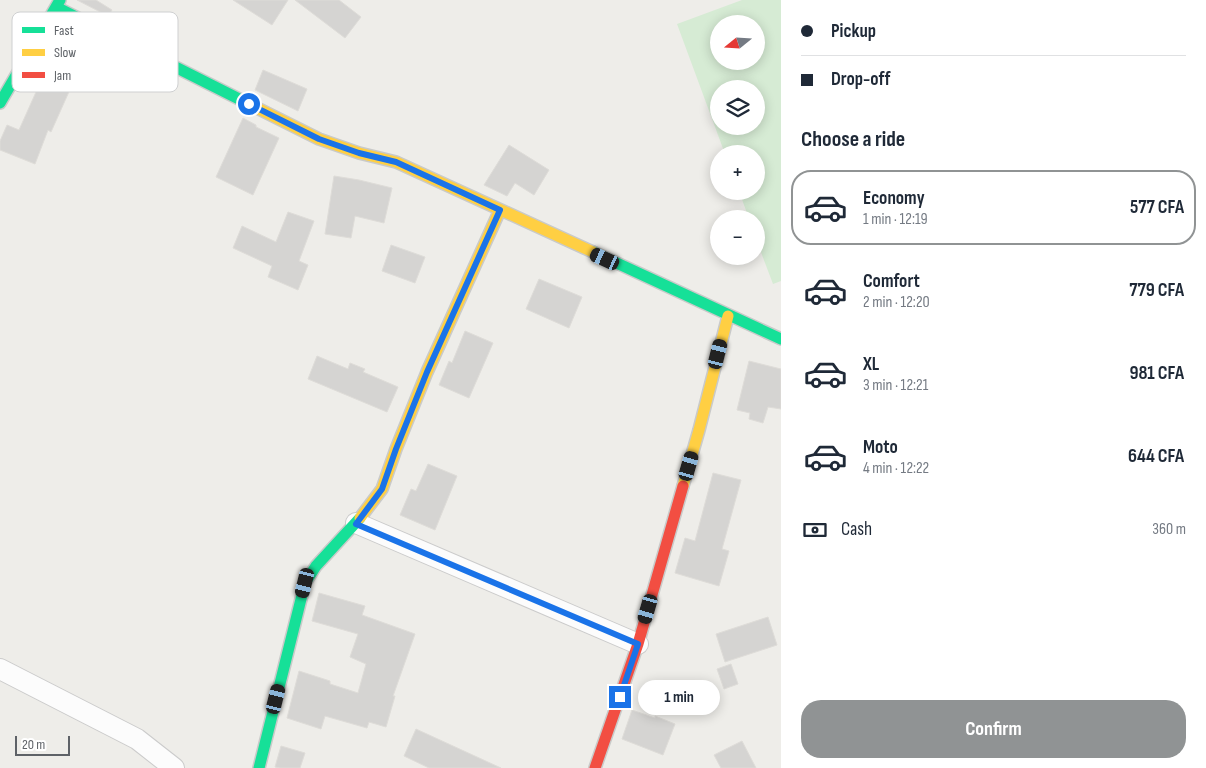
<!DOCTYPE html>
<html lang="en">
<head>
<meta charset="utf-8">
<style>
  body { margin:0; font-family:"Sofia Sans Condensed",sans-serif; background:#f6f6f7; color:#1f2937; height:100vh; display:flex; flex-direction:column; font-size:19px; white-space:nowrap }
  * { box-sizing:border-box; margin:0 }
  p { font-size:16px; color:#747a83 }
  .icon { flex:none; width:28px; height:28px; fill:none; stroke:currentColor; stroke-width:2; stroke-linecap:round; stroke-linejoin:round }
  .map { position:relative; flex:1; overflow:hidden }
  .sheet { display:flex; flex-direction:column; background:#fff; width:425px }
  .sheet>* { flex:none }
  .hud { display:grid; align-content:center; height:110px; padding:0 20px; background:#fff }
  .needle { width:32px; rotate:252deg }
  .fabs { position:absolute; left:710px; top:15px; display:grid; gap:10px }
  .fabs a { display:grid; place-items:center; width:55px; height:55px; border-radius:50%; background:#fff; box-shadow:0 2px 12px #0003; font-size:25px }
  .scale { position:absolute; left:15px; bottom:12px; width:55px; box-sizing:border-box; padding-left:5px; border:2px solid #5e6267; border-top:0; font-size:14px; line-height:18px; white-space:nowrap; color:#5e6267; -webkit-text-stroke:4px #fff; paint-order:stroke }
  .end { position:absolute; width:22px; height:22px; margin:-11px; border:6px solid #1a73e8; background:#fff; box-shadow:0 0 0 2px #fff }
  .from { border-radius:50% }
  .bubble { position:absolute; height:35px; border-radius:18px; background:#fff; box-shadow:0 2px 12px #0003; font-size:16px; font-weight:700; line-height:35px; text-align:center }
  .car { position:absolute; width:15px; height:30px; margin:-15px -8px; border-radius:6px; box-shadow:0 0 4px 1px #0007; background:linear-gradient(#222 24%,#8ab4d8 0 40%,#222 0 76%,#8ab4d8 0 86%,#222 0) }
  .hud b { display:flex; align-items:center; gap:18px; height:48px; font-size:19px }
  .hud b+b { border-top:1px solid #e0e1e3 }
  .hud i { width:12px; height:12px; background:#1f2937 }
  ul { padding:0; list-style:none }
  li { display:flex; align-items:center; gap:15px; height:75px; margin:0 10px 8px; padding:0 10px; border:2px solid transparent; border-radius:20px }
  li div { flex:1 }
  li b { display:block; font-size:19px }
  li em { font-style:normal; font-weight:700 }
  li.selected { border-color:#909394 }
  li>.icon { width:45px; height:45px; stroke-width:1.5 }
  h2 { padding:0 20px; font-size:22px; line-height:60px }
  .pay { display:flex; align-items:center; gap:12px; height:55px; padding:0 20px; font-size:19px }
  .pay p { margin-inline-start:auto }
  .cta { display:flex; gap:10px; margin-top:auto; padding:10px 20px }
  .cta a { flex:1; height:58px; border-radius:20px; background:#909394; color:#fff; font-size:20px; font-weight:700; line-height:58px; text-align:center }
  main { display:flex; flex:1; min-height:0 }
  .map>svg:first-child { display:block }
</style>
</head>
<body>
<main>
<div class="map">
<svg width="781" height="768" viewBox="0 0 781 768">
  <rect width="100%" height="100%" fill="#eeede9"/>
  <path fill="#d6ebd4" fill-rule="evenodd" d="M 742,0 L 781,0 L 781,281 L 773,284 L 756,239 L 756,219 L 749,219 L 739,191 L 756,191 L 756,154 L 725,154 L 677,24 ZM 719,24 L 756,24 L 756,61 L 719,61 ZM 719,89 L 756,89 L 756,126 L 719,126 Z"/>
  <path fill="#d5d4d2" stroke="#dedcd8" d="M 77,0 L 96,0 L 112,10 L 108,16 Z
    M 233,0 L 288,0 L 272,25 Z
    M 295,0 L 339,0 L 361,17 L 345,38 Z
    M 49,63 L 76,76 L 51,132 L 48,130 L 35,164 L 0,150 L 0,141 L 7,125 L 19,130 Z
    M 263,70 L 307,89 L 298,111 L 255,90 Z
    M 243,118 L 256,125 L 256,127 L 279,138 L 253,195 L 216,177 Z
    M 509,145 L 549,170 L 534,195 L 515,183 L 507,196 L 484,185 Z
    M 334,176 L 359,180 L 392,188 L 384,223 L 355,216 L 351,238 L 325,234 Z
    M 288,212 L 314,221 L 299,261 L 308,265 L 298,290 L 268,277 L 272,266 L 233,248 L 242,226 L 276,242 Z
    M 391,245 L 425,257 L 415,283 L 382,271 Z
    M 539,279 L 582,297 L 569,328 L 526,309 Z
    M 465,331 L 493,343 L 469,398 L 439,385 L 449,361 L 452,363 Z
    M 317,356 L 348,369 L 350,363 L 365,369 L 363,372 L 398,387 L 387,412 L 308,379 Z
    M 749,361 L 781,369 L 781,409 L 768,407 L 763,423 L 749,419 L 750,413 L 737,410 Z
    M 428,464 L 457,476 L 435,530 L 400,515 L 411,489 L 416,491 Z
    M 713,473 L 741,480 L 722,549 L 729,551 L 719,586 L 675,573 L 685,538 L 695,541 Z
    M 319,593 L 365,606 L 362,615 L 415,634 L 393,696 L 395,696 L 386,727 L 369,722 L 367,728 L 325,716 L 321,729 L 287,718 L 299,671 L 330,681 L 330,684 L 358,693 L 366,664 L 350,657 L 358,634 L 312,621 Z
    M 768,617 L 777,645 L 725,662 L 716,634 Z
    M 731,664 L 738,684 L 724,689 L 717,669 Z
    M 632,710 L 655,718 L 655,716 L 675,724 L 663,755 L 622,739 Z
    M 416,729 L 501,768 L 429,768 L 404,756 Z
    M 742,741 L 756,768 L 721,768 L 714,755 Z
    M 281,746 L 305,753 L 300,768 L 280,768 L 275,767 Z"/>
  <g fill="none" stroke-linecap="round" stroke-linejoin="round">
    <g stroke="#cbcbcb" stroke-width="22">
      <path id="street" d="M 356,523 L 638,644
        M 0,669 L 137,739 L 174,768"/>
    </g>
    <g stroke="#c9cac9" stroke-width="14">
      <path id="fast" d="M 56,7 L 247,103
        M 0,103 L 60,0
        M 593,252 L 781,339
        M 259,768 L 305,583 L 316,566 L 360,518"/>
    </g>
    <g stroke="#c9cac9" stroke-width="14">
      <path id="slow" d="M 247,103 L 319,139 L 359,153 L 396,162 L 593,252
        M 683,486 L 699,430 L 728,316
        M 360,518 L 382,489 L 396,449 L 427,372 L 500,210"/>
    </g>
    <g stroke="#c9cac9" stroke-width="14">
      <path id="jam" d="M 595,768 L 638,644 L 683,486"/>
    </g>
    <use href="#street" stroke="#fcfcfc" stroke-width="20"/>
    <use href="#fast" stroke="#16e098" stroke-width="11"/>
    <use href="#slow" stroke="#ffcf43" stroke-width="11"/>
    <use href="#jam" stroke="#f24e42" stroke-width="11"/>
  </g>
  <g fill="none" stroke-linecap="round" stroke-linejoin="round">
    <path stroke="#1a73e8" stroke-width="6" d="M 249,104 L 319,139 L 359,153 L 396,162 L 500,210 L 427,372 L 396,449 L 382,489 L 356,524 L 638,644 L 620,697"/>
  </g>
  <rect x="12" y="12" width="166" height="80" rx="8" fill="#fff" stroke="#cfd0d1" stroke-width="1"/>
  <rect x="22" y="27" width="23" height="6" fill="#16e098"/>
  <rect x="22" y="49" width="23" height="7" fill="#ffcf43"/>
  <rect x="22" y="72" width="23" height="6" fill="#f24e42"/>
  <g font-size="14" fill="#5e6267">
    <text x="54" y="35">Fast</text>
    <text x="54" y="57">Slow</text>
    <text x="54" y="80">Jam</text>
  </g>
</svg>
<div class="fabs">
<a><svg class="needle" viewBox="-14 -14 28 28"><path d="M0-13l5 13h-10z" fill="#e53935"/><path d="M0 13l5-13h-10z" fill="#747a83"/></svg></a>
<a><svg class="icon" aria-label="layers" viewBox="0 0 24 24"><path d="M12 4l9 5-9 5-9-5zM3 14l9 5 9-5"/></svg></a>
<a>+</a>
<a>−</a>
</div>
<div class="scale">20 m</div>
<i class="end from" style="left:249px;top:104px"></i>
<i class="end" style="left:620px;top:697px"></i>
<div class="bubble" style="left:638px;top:680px;width:82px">1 min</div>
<i class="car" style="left:605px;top:259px;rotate:295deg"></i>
<i class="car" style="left:718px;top:354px;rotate:14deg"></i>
<i class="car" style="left:689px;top:466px;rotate:16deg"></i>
<i class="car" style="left:305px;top:583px;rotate:194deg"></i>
<i class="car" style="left:648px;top:609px;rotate:196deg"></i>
<i class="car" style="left:276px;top:699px;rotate:14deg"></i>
</div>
<section class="sheet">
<div class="hud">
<b><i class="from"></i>Pickup</b>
<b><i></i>Drop-off</b>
</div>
<h2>Choose a ride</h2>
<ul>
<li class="selected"><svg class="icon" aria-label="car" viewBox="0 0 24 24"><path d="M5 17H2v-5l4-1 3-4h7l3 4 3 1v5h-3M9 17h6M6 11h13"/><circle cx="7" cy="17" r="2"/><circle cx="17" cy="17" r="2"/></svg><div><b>Economy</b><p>1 min · 12:19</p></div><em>577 CFA</em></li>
<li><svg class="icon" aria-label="car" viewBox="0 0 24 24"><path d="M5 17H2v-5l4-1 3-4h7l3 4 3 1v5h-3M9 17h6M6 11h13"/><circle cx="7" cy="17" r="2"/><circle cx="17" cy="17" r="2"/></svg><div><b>Comfort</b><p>2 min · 12:20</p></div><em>779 CFA</em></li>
<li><svg class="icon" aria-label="car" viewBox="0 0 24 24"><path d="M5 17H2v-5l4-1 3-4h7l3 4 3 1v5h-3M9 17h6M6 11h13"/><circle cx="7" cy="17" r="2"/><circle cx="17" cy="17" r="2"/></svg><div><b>XL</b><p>3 min · 12:21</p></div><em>981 CFA</em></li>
<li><svg class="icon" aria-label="car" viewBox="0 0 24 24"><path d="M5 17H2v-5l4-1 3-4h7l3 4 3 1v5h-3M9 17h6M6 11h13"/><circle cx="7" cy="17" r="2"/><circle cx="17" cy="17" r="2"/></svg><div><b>Moto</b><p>4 min · 12:22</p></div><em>644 CFA</em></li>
</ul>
<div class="pay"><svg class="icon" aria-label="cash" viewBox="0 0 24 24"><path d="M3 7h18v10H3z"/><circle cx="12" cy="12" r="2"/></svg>Cash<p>360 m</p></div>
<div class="cta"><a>Confirm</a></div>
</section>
</main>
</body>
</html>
